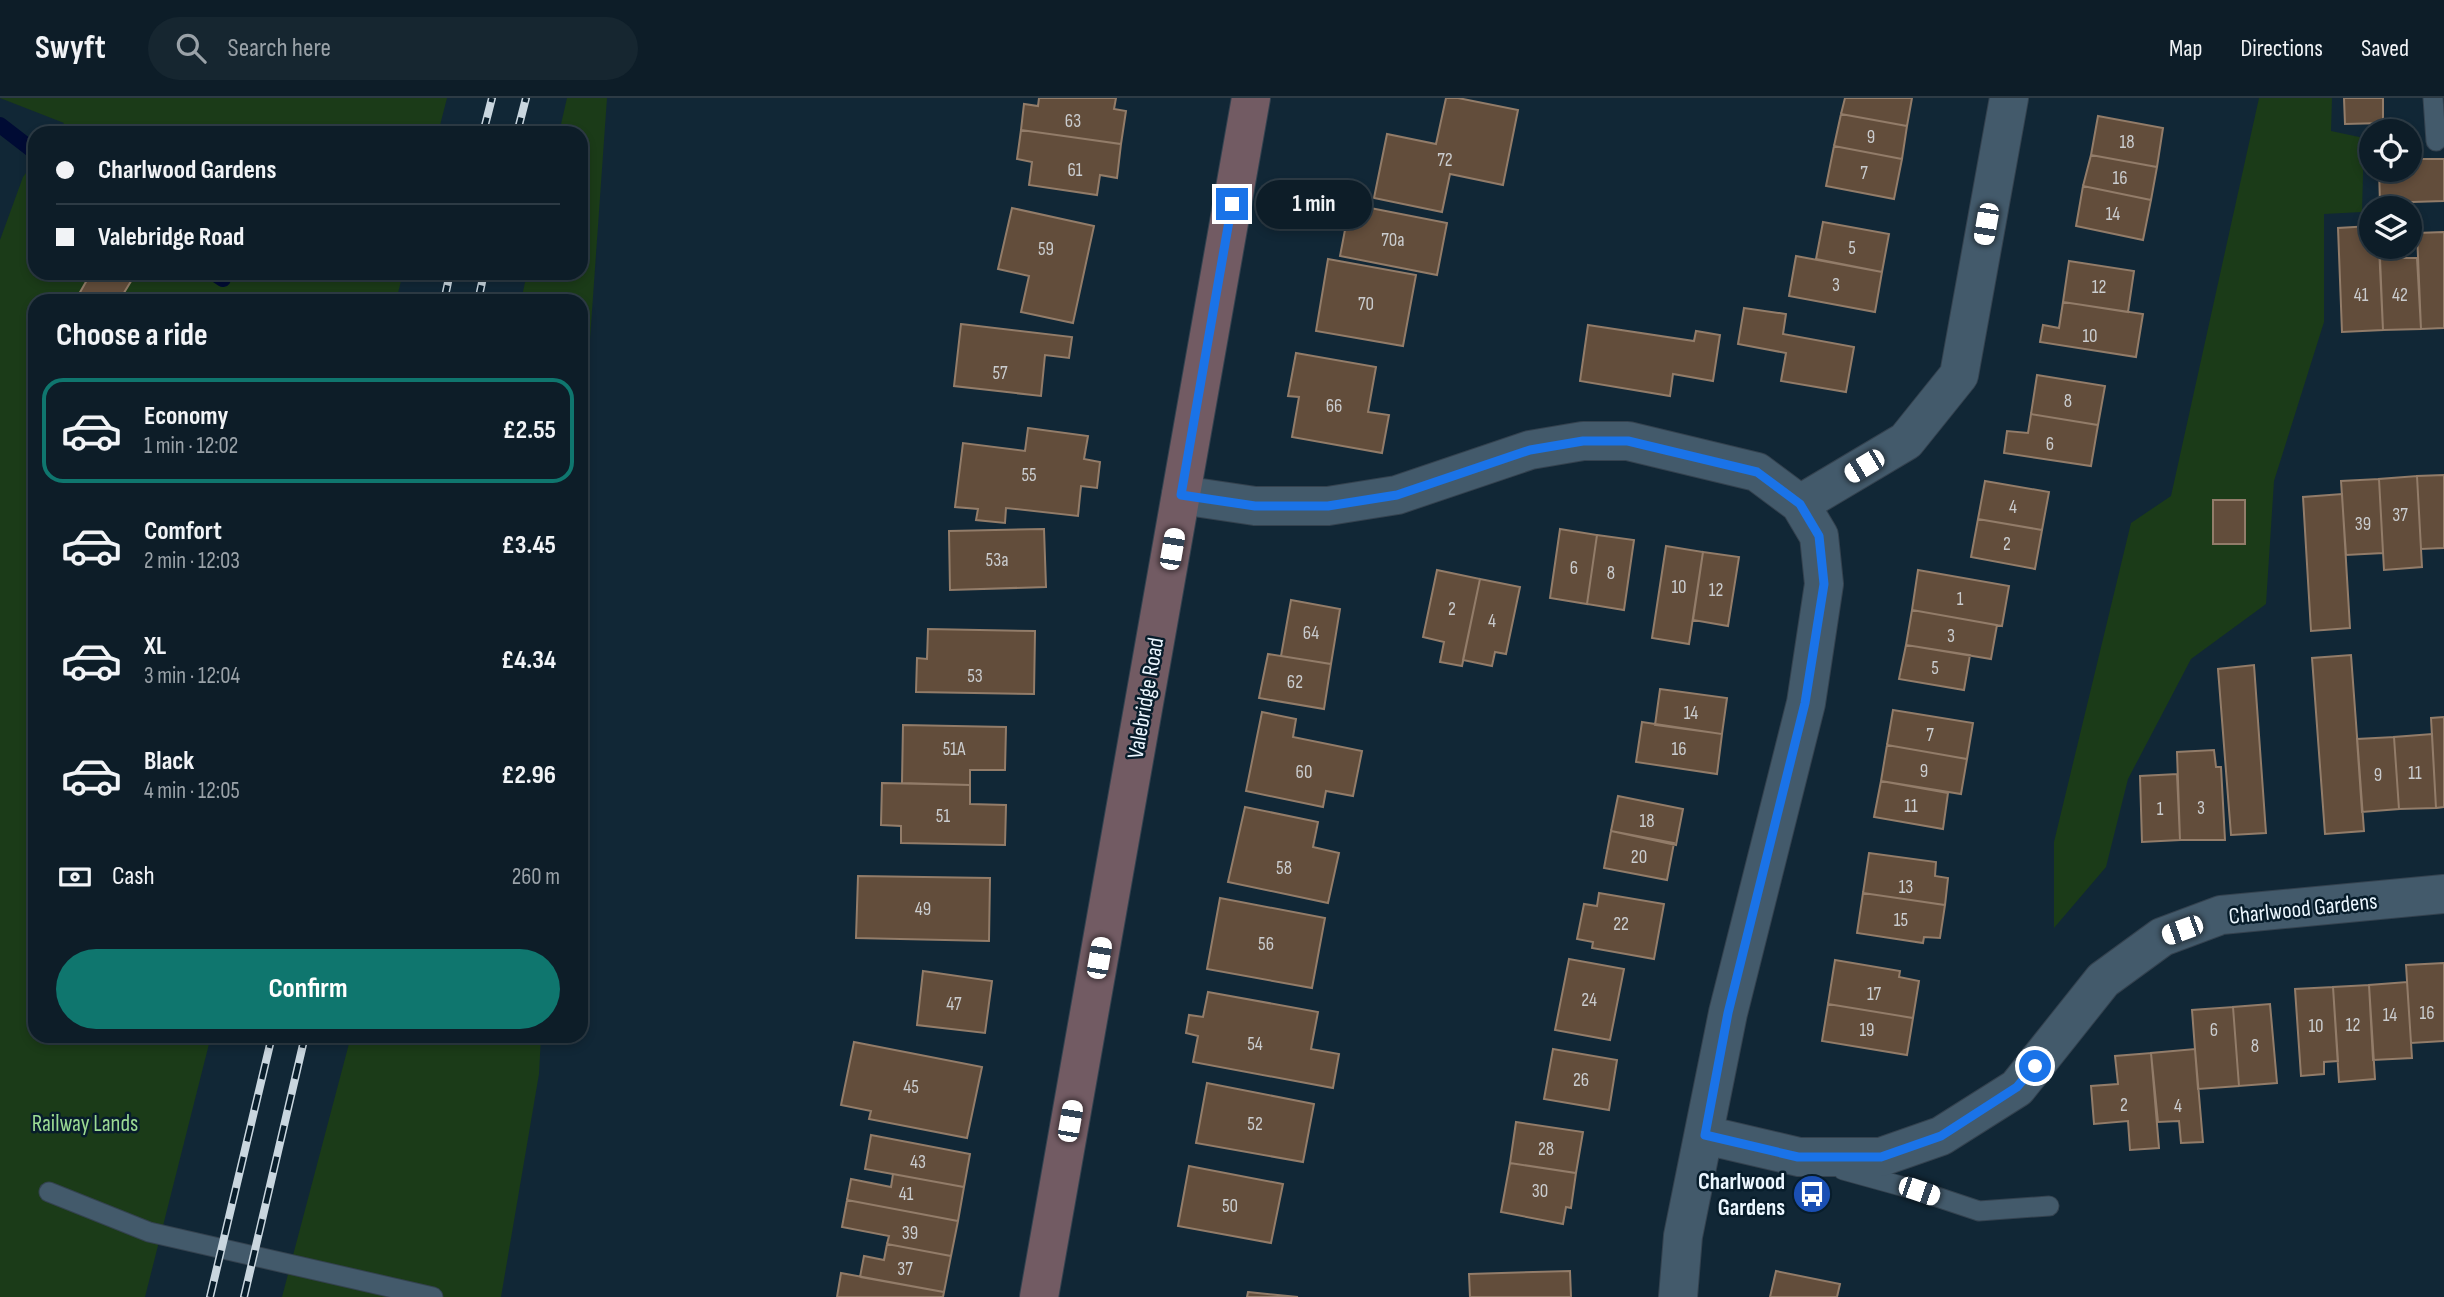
<!DOCTYPE html>
<html lang="en">
<head>
<meta charset="utf-8">
<style>
  body { margin:0; font-family:"Sofia Sans Condensed",sans-serif; background:#162630; color:#f1f3f6; height:100vh; display:flex; flex-direction:column; font-size:26px; white-space:nowrap }
  * { box-sizing:border-box; margin:0 }
  p { font-size:23px; color:#9aa2a8 }
  .icon { flex:none; width:38px; height:38px; fill:none; stroke:currentColor; stroke-width:2; stroke-linecap:round; stroke-linejoin:round }
  .map { position:relative; flex:1; overflow:hidden }
  .sheet { position:absolute; left:28px; top:196px; width:560px; height:749px; display:flex; flex-direction:column; background:#0d1d28; border-radius:21px; box-shadow:0 4px 10px #0003,0 0 0 2px #2d3b45 }
  .sheet>* { flex:none }
  .guide { position:absolute; left:28px; top:28px; width:560px; height:154px; border-radius:21px; box-shadow:0 4px 10px #0003,0 0 0 2px #2d3b45; display:grid; align-content:center; height:154px; padding:0 28px; background:#0d1d28 }
  .buttons { position:absolute; left:2359px; top:21px; display:grid; gap:14px }
  .buttons a { display:grid; place-items:center; width:63px; height:63px; border-radius:50%; background:#0d1d28; box-shadow:0 4px 10px #0003,0 0 0 2px #2d3b45; font-size:35px }
  .end { position:absolute; width:32px; height:32px; margin:-16px; border:9px solid #1a73e8; background:#fff; box-shadow:0 0 0 4px #fff }
  .from { border-radius:50% }
  .bubble { position:absolute; height:49px; border-radius:24px; background:#0d1d28; box-shadow:0 4px 10px #0003,0 0 0 2px #2d3b45; font-size:23px; font-weight:700; line-height:49px; text-align:center }
  .car { position:absolute; width:21px; height:42px; margin:-21px -10px; border-radius:9px; box-shadow:0 0 5px 2px #0007; background:linear-gradient(#fff 24%,#345 0 40%,#fff 0 76%,#345 0 86%,#fff 0) }
  .guide b { display:flex; align-items:center; gap:24px; height:66px; font-size:26px }
  .guide b+b { border-top:2px solid #2d3b45 }
  .guide i { width:18px; height:18px; background:#f1f3f6 }
  ul { padding:0; list-style:none }
  li { display:flex; align-items:center; gap:21px; height:105px; margin:0 14px 10px; padding:0 14px; border:4px solid transparent; border-radius:21px }
  li div { flex:1 }
  li b { display:block; font-size:26px }
  li em { font-style:normal; font-weight:700 }
  li.on { border-color:#0f766e }
  li>.icon { width:63px; height:63px; stroke-width:1.5 }
  h2 { padding:0 28px; font-size:32px; line-height:84px }
  .pay { display:flex; align-items:center; gap:18px; height:77px; padding:0 28px; font-size:26px }
  .pay p { margin-inline-start:auto }
  .button { display:flex; gap:14px; margin-top:auto; padding:14px 28px }
  .button a { flex:1; height:80px; border-radius:42px; background:#0f766e; color:#fff; font-size:28px; font-weight:700; line-height:80px; text-align:center }
  header { display:flex; align-items:center; gap:42px; box-sizing:border-box; height:98px; padding:0 35px; background:#0d1d28; border-bottom:2px solid #2d3b45 }
  header strong { font-size:33px }
  nav { display:flex; gap:38px; margin-inline-start:auto; font-size:24px }
  .search { width:490px; height:63px; background:#162630; display:flex; align-items:center; gap:18px; box-sizing:border-box; padding:0 24px; border-radius:38px; color:#9aa2a8; font-size:26px }
  .map>svg:first-child { display:block }
</style>
</head>
<body>
<header>
<strong>Swyft</strong>
<div class="search"><svg class="icon" aria-label="search" viewBox="0 0 24 24"><circle cx="10" cy="10" r="6"/><path d="M15 15l6 6"/></svg>Search here</div>
<nav><a>Map</a><a>Directions</a><a>Saved</a></nav>
</header>
<div class="map">
<svg width="2444" height="1199" viewBox="0 0 2444 1199">
  <rect width="100%" height="100%" fill="#112736"/>
  <path fill="#1b3b18" d="M 0,0 L 447,0 L 438,35 L 57,35 L 64,25 Z
    M 567,0 L 607,0 L 581,369 L 581,203 L 521,203 L 527,175 L 581,175 L 581,35 L 559,35 Z
    M 2259,0 L 2332,0 L 2331,33 L 2364,40 L 2362,114 L 2324,116 L 2324,224 L 2274,383 L 2266,506 L 2191,561 L 2128,681 L 2106,769 L 2054,830 L 2054,744 L 2131,425 L 2171,398 Z
    M 35,63 L 35,175 L 403,175 L 396,203 L 35,203 L 35,938 L 211,938 L 145,1199 L 0,1199 L 0,142 L 23,79 Z
    M 351,938 L 541,938 L 539,976 L 501,1199 L 282,1199 Z"/>
  <g fill="none" stroke-linecap="round" stroke-linejoin="round">
    <path stroke="#000b34" stroke-width="16" d="M 0,27 L 35,54
      M 214,175 L 223,181"/>
  </g>
  <path fill="#624d3b" stroke="#927c69" stroke-width="2" d="M 1039,0 L 1116,0 L 1114,11 L 1126,13 L 1121,46 L 1021,32 L 1024,6 L 1038,8 Z
    M 1446,0 L 1458,0 L 1518,12 L 1503,87 L 1450,76 L 1442,114 L 1374,100 L 1387,36 L 1436,46 Z
    M 1845,0 L 1912,0 L 1907,28 L 1841,16 Z
    M 2344,0 L 2383,0 L 2383,25 L 2345,26 Z
    M 1841,16 L 1907,28 L 1902,61 L 1834,48 Z
    M 2098,18 L 2163,30 L 2157,69 L 2091,57 Z
    M 1021,32 L 1121,46 L 1117,80 L 1100,77 L 1097,97 L 1029,87 L 1032,64 L 1017,61 Z
    M 1834,48 L 1902,61 L 1894,101 L 1826,88 Z
    M 2091,57 L 2157,69 L 2151,102 L 2083,88 Z
    M 2410,61 L 2444,61 L 2444,103 L 2380,105 L 2379,72 L 2410,72 Z
    M 2083,88 L 2151,102 L 2143,142 L 2076,128 Z
    M 1350,106 L 1447,125 L 1437,177 L 1340,158 Z
    M 1012,110 L 1094,128 L 1073,225 L 1021,214 L 1029,178 L 998,171 Z
    M 1823,124 L 1889,136 L 1882,174 L 1816,161 Z
    M 2371,128 L 2371,149 L 2379,149 L 2383,232 L 2342,234 L 2338,130 Z
    M 2444,134 L 2444,230 L 2421,231 L 2417,135 Z
    M 1796,158 L 1882,174 L 1875,214 L 1789,198 Z
    M 2380,160 L 2417,160 L 2421,231 L 2383,232 Z
    M 1328,161 L 1416,177 L 1403,248 L 1316,233 Z
    M 2069,163 L 2134,173 L 2128,214 L 2063,204 Z
    M 91,175 L 136,175 L 119,203 L 75,203 Z
    M 2063,204 L 2143,216 L 2136,259 L 2040,244 L 2043,227 L 2059,230 Z
    M 1744,210 L 1786,216 L 1783,236 L 1854,249 L 1846,294 L 1781,283 L 1786,255 L 1738,246 Z
    M 961,226 L 1072,239 L 1069,260 L 1045,257 L 1041,298 L 954,288 Z
    M 1588,227 L 1694,243 L 1696,233 L 1720,237 L 1713,283 L 1673,276 L 1670,298 L 1580,283 Z
    M 1296,255 L 1376,269 L 1368,314 L 1389,317 L 1382,355 L 1292,339 L 1299,299 L 1288,298 Z
    M 2037,277 L 2105,288 L 2098,327 L 2031,316 Z
    M 2031,316 L 2098,327 L 2091,368 L 2004,355 L 2007,333 L 2028,335 Z
    M 1028,330 L 1088,338 L 1084,361 L 1100,364 L 1097,390 L 1081,388 L 1078,418 L 1006,410 L 1005,425 L 976,422 L 978,411 L 955,409 L 963,345 L 1025,353 Z
    M 2444,377 L 2444,450 L 2421,451 L 2417,378 Z
    M 2417,378 L 2422,469 L 2384,472 L 2379,381 Z
    M 2379,381 L 2383,455 L 2346,457 L 2341,383 Z
    M 1985,383 L 2049,394 L 2042,432 L 1978,421 Z
    M 2342,396 L 2350,530 L 2311,533 L 2303,399 Z
    M 2213,402 L 2245,402 L 2245,446 L 2213,446 Z
    M 1978,421 L 2042,432 L 2035,471 L 1971,459 Z
    M 1044,431 L 1046,489 L 950,492 L 949,433 Z
    M 1560,431 L 1597,437 L 1587,506 L 1550,500 Z
    M 1597,437 L 1634,442 L 1624,512 L 1587,506 Z
    M 1666,448 L 1703,454 L 1689,546 L 1652,540 Z
    M 1703,454 L 1739,459 L 1728,528 L 1693,522 Z
    M 1437,472 L 1480,481 L 1462,568 L 1440,564 L 1444,544 L 1423,539 Z
    M 1918,472 L 2009,488 L 2002,528 L 1912,512 Z
    M 1480,481 L 1520,489 L 1506,556 L 1495,554 L 1492,568 L 1463,562 Z
    M 1291,502 L 1340,511 L 1331,566 L 1281,558 Z
    M 1912,512 L 1997,527 L 1991,561 L 1906,547 Z
    M 928,531 L 1035,533 L 1034,596 L 916,594 L 917,560 L 927,561 Z
    M 1906,547 L 1970,557 L 1964,592 L 1899,581 Z
    M 1268,556 L 1331,566 L 1324,611 L 1259,600 Z
    M 2351,557 L 2364,733 L 2325,736 L 2312,560 Z
    M 2254,567 L 2266,735 L 2231,737 L 2218,571 Z
    M 1660,591 L 1727,600 L 1722,636 L 1655,627 Z
    M 1893,612 L 1973,625 L 1967,661 L 1887,647 Z
    M 1262,614 L 1296,621 L 1293,639 L 1362,653 L 1353,698 L 1326,693 L 1323,709 L 1246,693 Z
    M 2444,619 L 2444,709 L 2436,710 L 2431,620 Z
    M 1642,624 L 1722,636 L 1717,676 L 1636,664 Z
    M 903,627 L 1006,629 L 1005,672 L 970,672 L 970,687 L 902,685 Z
    M 2432,636 L 2436,710 L 2399,711 L 2394,639 Z
    M 2394,639 L 2399,711 L 2362,714 L 2357,641 Z
    M 1887,647 L 1967,661 L 1961,696 L 1881,683 Z
    M 2214,652 L 2216,669 L 2221,669 L 2225,742 L 2180,742 L 2177,654 Z
    M 2177,676 L 2180,742 L 2142,744 L 2140,678 Z
    M 1881,683 L 1948,695 L 1943,731 L 1874,719 Z
    M 882,685 L 970,687 L 970,706 L 1006,707 L 1005,747 L 901,745 L 901,728 L 881,727 Z
    M 1618,698 L 1683,711 L 1676,747 L 1611,733 Z
    M 1245,709 L 1318,724 L 1313,749 L 1339,755 L 1328,805 L 1228,784 Z
    M 1611,733 L 1674,745 L 1667,782 L 1604,770 Z
    M 1869,755 L 1936,764 L 1935,778 L 1948,780 L 1945,807 L 1863,795 Z
    M 858,778 L 990,780 L 989,843 L 856,840 Z
    M 1599,795 L 1664,806 L 1654,861 L 1592,850 L 1593,844 L 1577,841 L 1584,806 L 1597,808 Z
    M 1863,795 L 1945,807 L 1940,840 L 1924,839 L 1923,845 L 1857,835 Z
    M 1220,800 L 1325,820 L 1312,890 L 1207,871 Z
    M 1569,861 L 1624,871 L 1610,942 L 1555,932 Z
    M 1835,862 L 1900,873 L 1899,879 L 1919,883 L 1913,920 L 1828,906 Z
    M 2444,865 L 2444,943 L 2411,945 L 2406,867 Z
    M 923,873 L 992,883 L 985,935 L 917,927 Z
    M 2407,884 L 2412,960 L 2373,962 L 2369,887 Z
    M 2369,887 L 2375,981 L 2339,984 L 2333,889 Z
    M 2333,889 L 2338,963 L 2324,964 L 2324,976 L 2301,978 L 2295,891 Z
    M 1208,894 L 1318,914 L 1311,951 L 1339,956 L 1333,990 L 1193,964 L 1198,938 L 1186,935 L 1189,917 L 1203,919 Z
    M 1828,906 L 1913,920 L 1907,957 L 1822,943 Z
    M 2270,906 L 2277,985 L 2239,988 L 2233,909 Z
    M 2233,909 L 2239,988 L 2198,991 L 2192,912 Z
    M 854,944 L 982,969 L 967,1040 L 869,1021 L 871,1013 L 841,1007 Z
    M 1553,951 L 1617,962 L 1609,1012 L 1544,1001 Z
    M 2195,951 L 2203,1044 L 2181,1045 L 2179,1023 L 2158,1024 L 2151,955 Z
    M 2151,955 L 2159,1050 L 2130,1052 L 2128,1023 L 2094,1026 L 2091,988 L 2118,986 L 2115,958 Z
    M 1207,985 L 1314,1006 L 1303,1064 L 1196,1045 Z
    M 1516,1024 L 1583,1034 L 1576,1075 L 1510,1065 Z
    M 871,1037 L 970,1056 L 964,1089 L 865,1071 Z
    M 1510,1065 L 1576,1075 L 1571,1110 L 1566,1109 L 1563,1126 L 1501,1114 Z
    M 1189,1068 L 1283,1086 L 1271,1145 L 1178,1128 Z
    M 893,1076 L 964,1089 L 958,1123 L 847,1102 L 851,1081 L 891,1089 Z
    M 847,1102 L 958,1123 L 951,1158 L 887,1146 L 889,1138 L 842,1129 Z
    M 887,1146 L 951,1158 L 944,1194 L 860,1179 L 864,1158 L 884,1162 Z
    M 1570,1173 L 1571,1199 L 1470,1199 L 1469,1176 Z
    M 1776,1173 L 1840,1186 L 1837,1199 L 1770,1199 Z
    M 841,1175 L 944,1194 L 943,1199 L 837,1199 Z
    M 1248,1194 L 1298,1199 L 1247,1199 Z"/>
  <g fill="none" stroke-linecap="round" stroke-linejoin="round">
    <g stroke="#34424f" stroke-width="21">
      <path id="lane" d="M 2433,0 L 2436,43
        M 1843,1072 L 1919,1093 L 1979,1113 L 2049,1108
        M 49,1094 L 149,1134 L 433,1199"/>
    </g>
    <g stroke="#34424f" stroke-width="40">
      <path id="street" d="M 1181,397 L 1255,408 L 1328,408 L 1397,397 L 1530,352 L 1583,343 L 1628,343 L 1757,374 L 1800,406 L 1819,438 L 1824,486 L 1806,605 L 1728,915 L 1683,1138 L 1678,1199
        M 1800,406 L 1906,343 L 1959,277 L 2009,0
        M 1705,1037 L 1799,1059 L 1881,1059 L 1941,1038 L 2017,990 L 2103,882 L 2162,839 L 2221,817 L 2444,796"/>
    </g>
    <g stroke="#34424f" stroke-width="40">
      <path id="secondary" d="M 1039,1199 L 1251,0"/>
    </g>
    <use href="#lane" stroke="#435a6b" stroke-width="19"/>
    <use href="#street" stroke="#435a6b" stroke-width="38"/>
    <use href="#secondary" stroke="#725b63" stroke-width="38"/>
    <g stroke="#c9d6df" stroke-width="8">
      <path id="rail" d="M 483,35 L 492,0
        M 517,35 L 526,0
        M 444,203 L 450,175
        M 478,203 L 484,175
        M 210,1199 L 272,938
        M 244,1199 L 305,938"/>
    </g>
    <use href="#rail" stroke="#081d2b" stroke-width="5" stroke-dasharray="16" stroke-linecap="butt"/>
  </g>
  <g fill="none" stroke-linecap="round" stroke-linejoin="round">
    <path stroke="#1a73e8" stroke-width="9" d="M 1232,106 L 1181,397 L 1255,408 L 1328,408 L 1397,397 L 1530,352 L 1583,343 L 1628,343 L 1757,374 L 1800,406 L 1819,438 L 1824,486 L 1805,605 L 1728,915 L 1705,1037 L 1798,1059 L 1881,1059 L 1941,1038 L 2017,989 L 2035,968"/>
  </g>
  <defs>
    <g id="bus-disc" transform="scale(2.0125)"><circle r="9.5" fill="#1a4fb4" stroke="#081d2b"/><path d="M-5-6H5V4H4V6H2V4H-2V6H-4V4H-5ZM-3.5-4V0h7V-4ZM-3.5 1.2v1.5H-2V1.2ZM2 1.2v1.5H3.5V1.2Z" fill="#fff"/></g>
  </defs>
  <g fill-rule="evenodd">
    <use href="#bus-disc" x="1812" y="1096"/>
  </g>
  <g text-anchor="middle" stroke-width="5" stroke-linejoin="round" paint-order="stroke">
    <g font-size="19" fill="#caccce">
      <text x="1073" y="29">63</text>
      <text x="1871" y="45">9</text>
      <text x="2127" y="50">18</text>
      <text x="1445" y="68">72</text>
      <text x="1075" y="78">61</text>
      <text x="1864" y="81">7</text>
      <text x="2120" y="86">16</text>
      <text x="2113" y="122">14</text>
      <text x="1393" y="148">70a</text>
      <text x="1852" y="156">5</text>
      <text x="1046" y="157">59</text>
      <text x="1836" y="193">3</text>
      <text x="2099" y="195">12</text>
      <text x="2361" y="203">41</text>
      <text x="2400" y="203">42</text>
      <text x="1366" y="212">70</text>
      <text x="2090" y="244">10</text>
      <text x="1000" y="281">57</text>
      <text x="2068" y="309">8</text>
      <text x="1334" y="314">66</text>
      <text x="2050" y="352">6</text>
      <text x="1029" y="383">55</text>
      <text x="2013" y="415">4</text>
      <text x="2400" y="423">37</text>
      <text x="2363" y="432">39</text>
      <text x="2007" y="452">2</text>
      <text x="997" y="468">53a</text>
      <text x="1574" y="476">6</text>
      <text x="1611" y="481">8</text>
      <text x="1679" y="495">10</text>
      <text x="1716" y="498">12</text>
      <text x="1960" y="507">1</text>
      <text x="1452" y="517">2</text>
      <text x="1492" y="529">4</text>
      <text x="1311" y="541">64</text>
      <text x="1951" y="544">3</text>
      <text x="1935" y="576">5</text>
      <text x="975" y="584">53</text>
      <text x="1295" y="590">62</text>
      <text x="1691" y="621">14</text>
      <text x="1930" y="643">7</text>
      <text x="954" y="657">51A</text>
      <text x="1679" y="657">16</text>
      <text x="1924" y="679">9</text>
      <text x="1304" y="680">60</text>
      <text x="2415" y="681">11</text>
      <text x="2378" y="683">9</text>
      <text x="1911" y="714">11</text>
      <text x="2201" y="716">3</text>
      <text x="2160" y="717">1</text>
      <text x="943" y="724">51</text>
      <text x="1647" y="729">18</text>
      <text x="1639" y="765">20</text>
      <text x="1284" y="776">58</text>
      <text x="1906" y="795">13</text>
      <text x="923" y="817">49</text>
      <text x="1901" y="828">15</text>
      <text x="1621" y="832">22</text>
      <text x="1266" y="852">56</text>
      <text x="1874" y="902">17</text>
      <text x="1589" y="908">24</text>
      <text x="954" y="912">47</text>
      <text x="2427" y="921">16</text>
      <text x="2390" y="923">14</text>
      <text x="2353" y="933">12</text>
      <text x="2316" y="934">10</text>
      <text x="1867" y="938">19</text>
      <text x="2214" y="938">6</text>
      <text x="1255" y="952">54</text>
      <text x="2255" y="954">8</text>
      <text x="1581" y="988">26</text>
      <text x="911" y="995">45</text>
      <text x="2124" y="1013">2</text>
      <text x="2178" y="1014">4</text>
      <text x="1255" y="1032">52</text>
      <text x="1546" y="1057">28</text>
      <text x="918" y="1070">43</text>
      <text x="1540" y="1099">30</text>
      <text x="906" y="1102">41</text>
      <text x="1230" y="1114">50</text>
      <text x="910" y="1141">39</text>
      <text x="905" y="1177">37</text>
    </g>
    <g font-size="23" fill="#ecf7ff" stroke="#081d2b">
      <text transform="translate(1145 600) rotate(-80)" y="8">Valebridge Road</text>
      <text transform="translate(2303 810) rotate(-6)" y="8">Charlwood Gardens</text>
    </g>
    <g font-size="23" fill="#9cdb94" stroke="#081d2b">
      <text x="85" y="1033">Railway Lands</text>
    </g>
    <g font-size="23" font-weight="bold" fill="#ecf7ff" stroke="#081d2b" text-anchor="end">
      <text x="1785" y="1091">Charlwood<tspan x="1785" dy="26">Gardens</tspan></text>
    </g>
  </g>
</svg>
<div class="buttons">
<a><svg class="icon" aria-label="locate" viewBox="0 0 24 24"><circle cx="12" cy="12" r="6"/><path d="M12 2v4M12 18v4M2 12h4M18 12h4"/></svg></a>
<a><svg class="icon" aria-label="layers" viewBox="0 0 24 24"><path d="M12 4l9 5-9 5-9-5zM3 14l9 5 9-5"/></svg></a>
</div>
<i class="end from" style="left:2035px;top:968px"></i>
<i class="end" style="left:1232px;top:106px"></i>
<div class="bubble" style="left:1256px;top:82px;width:116px">1 min</div>
<i class="car" style="left:1986px;top:126px;rotate:190deg"></i>
<i class="car" style="left:1864px;top:368px;rotate:239deg"></i>
<i class="car" style="left:1172px;top:451px;rotate:10deg"></i>
<i class="car" style="left:2182px;top:832px;rotate:250deg"></i>
<i class="car" style="left:1099px;top:860px;rotate:10deg"></i>
<i class="car" style="left:1070px;top:1023px;rotate:10deg"></i>
<i class="car" style="left:1919px;top:1093px;rotate:109deg"></i>
<div class="guide">
<b><i class="from"></i>Charlwood Gardens</b>
<b><i></i>Valebridge Road</b>
</div>
<section class="sheet">
<h2>Choose a ride</h2>
<ul>
<li class="on"><svg class="icon" aria-label="car" viewBox="0 0 24 24"><path d="M5 17H2v-5l4-1 3-4h7l3 4 3 1v5h-3M9 17h6M6 11h13"/><circle cx="7" cy="17" r="2"/><circle cx="17" cy="17" r="2"/></svg><div><b>Economy</b><p>1 min · 12:02</p></div><em>£2.55</em></li>
<li><svg class="icon" aria-label="car" viewBox="0 0 24 24"><path d="M5 17H2v-5l4-1 3-4h7l3 4 3 1v5h-3M9 17h6M6 11h13"/><circle cx="7" cy="17" r="2"/><circle cx="17" cy="17" r="2"/></svg><div><b>Comfort</b><p>2 min · 12:03</p></div><em>£3.45</em></li>
<li><svg class="icon" aria-label="car" viewBox="0 0 24 24"><path d="M5 17H2v-5l4-1 3-4h7l3 4 3 1v5h-3M9 17h6M6 11h13"/><circle cx="7" cy="17" r="2"/><circle cx="17" cy="17" r="2"/></svg><div><b>XL</b><p>3 min · 12:04</p></div><em>£4.34</em></li>
<li><svg class="icon" aria-label="car" viewBox="0 0 24 24"><path d="M5 17H2v-5l4-1 3-4h7l3 4 3 1v5h-3M9 17h6M6 11h13"/><circle cx="7" cy="17" r="2"/><circle cx="17" cy="17" r="2"/></svg><div><b>Black</b><p>4 min · 12:05</p></div><em>£2.96</em></li>
</ul>
<div class="pay"><svg class="icon" aria-label="cash" viewBox="0 0 24 24"><path d="M3 7h18v10H3z"/><circle cx="12" cy="12" r="2"/></svg>Cash<p>260 m</p></div>
<div class="button"><a>Confirm</a></div>
</section>
</div>
</body>
</html>
